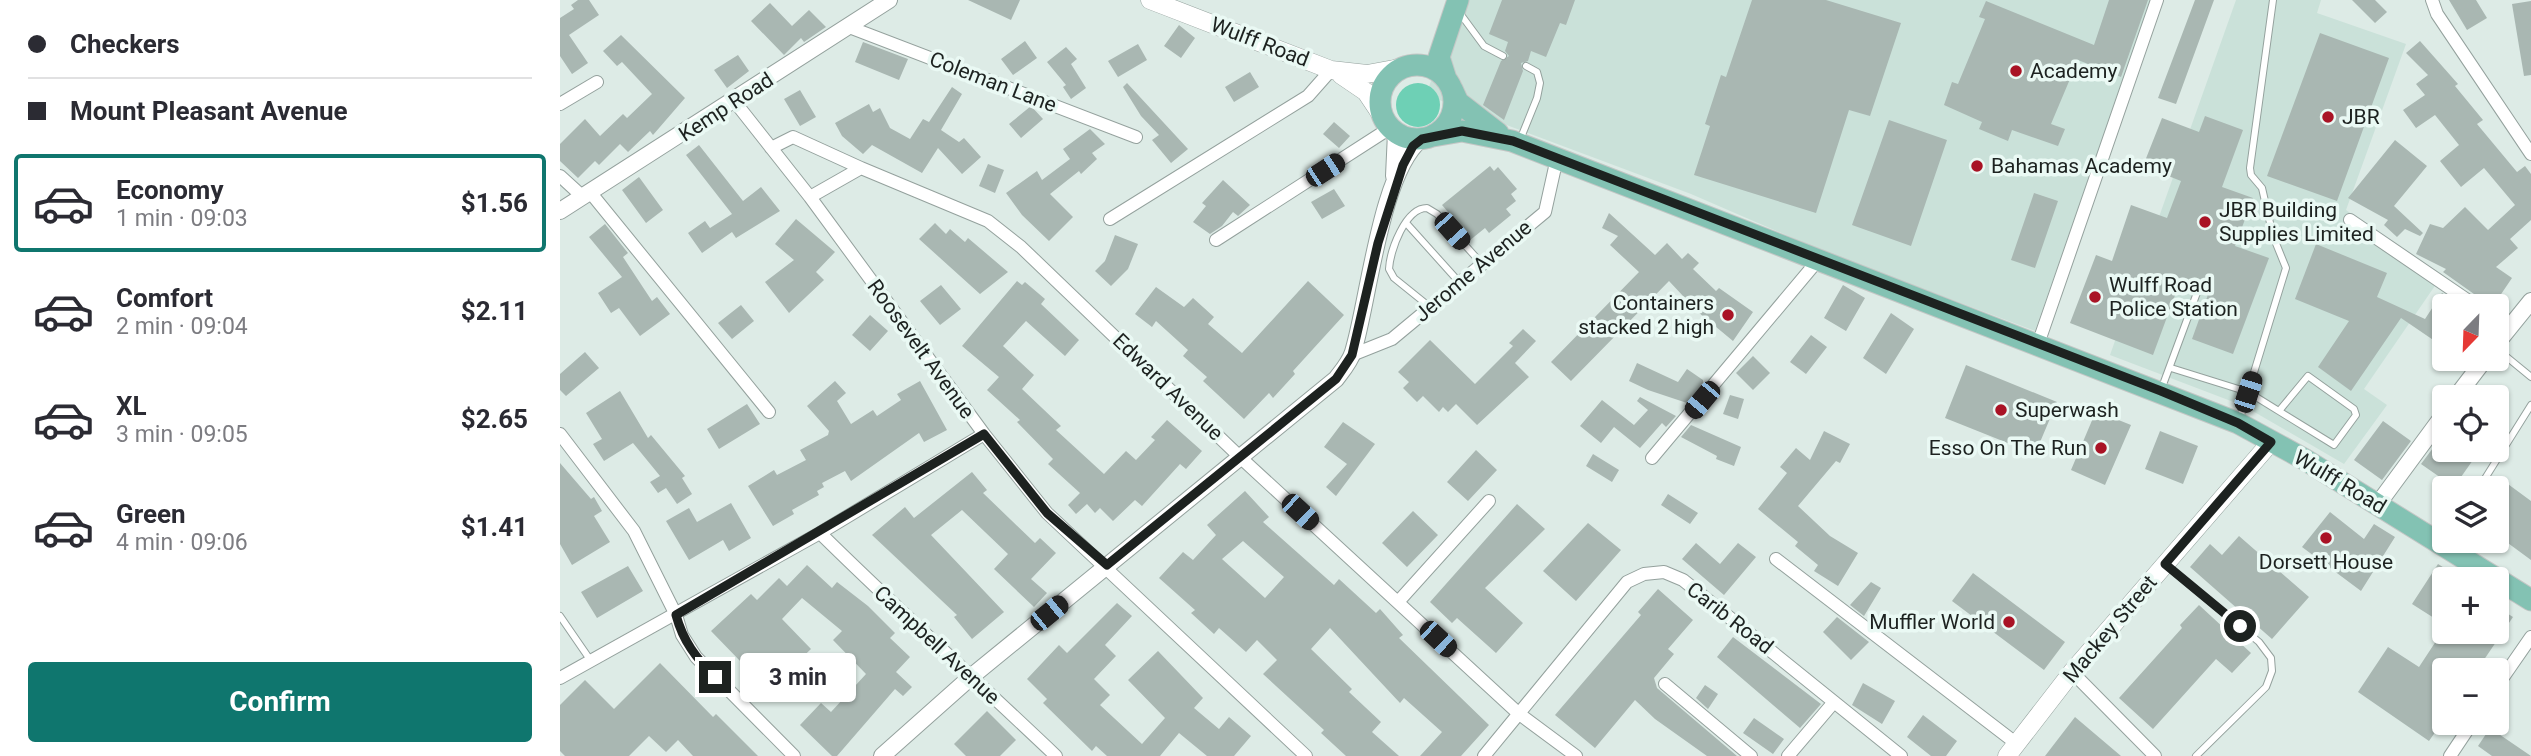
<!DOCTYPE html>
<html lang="en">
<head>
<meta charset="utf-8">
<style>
  body { margin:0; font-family:Roboto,sans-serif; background:#f2f2f3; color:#2b2b33; height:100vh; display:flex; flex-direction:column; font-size:26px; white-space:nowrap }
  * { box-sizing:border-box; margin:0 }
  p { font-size:23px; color:#7c7c81 }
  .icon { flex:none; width:38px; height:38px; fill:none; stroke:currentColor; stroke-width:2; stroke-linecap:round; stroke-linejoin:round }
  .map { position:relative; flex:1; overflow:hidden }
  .drawer { display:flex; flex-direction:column; background:#fff; width:560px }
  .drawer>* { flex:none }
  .top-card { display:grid; align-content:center; height:154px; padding:0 28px; background:#fff }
  .needle { width:46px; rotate:203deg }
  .tools { position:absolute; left:1872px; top:294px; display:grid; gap:14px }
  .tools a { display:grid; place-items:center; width:77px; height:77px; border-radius:7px; background:#fff; box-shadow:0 2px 5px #0004; font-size:35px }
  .end { position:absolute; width:32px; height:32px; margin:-16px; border:9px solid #1d2220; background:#fff; box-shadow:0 0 0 4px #fff }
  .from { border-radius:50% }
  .bubble { position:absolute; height:49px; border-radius:7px; background:#fff; box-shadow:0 2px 5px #0004; font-size:23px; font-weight:700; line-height:49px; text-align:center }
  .car { position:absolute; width:21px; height:42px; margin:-21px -10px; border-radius:9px; box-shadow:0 0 5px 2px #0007; background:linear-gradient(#222 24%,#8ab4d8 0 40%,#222 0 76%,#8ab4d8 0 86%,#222 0) }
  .top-card b { display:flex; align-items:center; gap:24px; height:66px; font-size:26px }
  .top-card b+b { border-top:2px solid #e1e1e2 }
  .top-card i { width:18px; height:18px; background:#2b2b33 }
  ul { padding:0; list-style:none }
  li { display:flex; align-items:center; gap:21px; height:98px; margin:0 14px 10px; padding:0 14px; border:4px solid transparent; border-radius:7px }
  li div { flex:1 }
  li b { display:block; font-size:26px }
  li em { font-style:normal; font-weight:700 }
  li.active { border-color:#0f766e }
  li>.icon { width:63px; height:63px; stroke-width:1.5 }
  .cta { display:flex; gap:14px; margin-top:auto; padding:14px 28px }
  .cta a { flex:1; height:80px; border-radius:7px; background:#0f766e; color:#fff; font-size:28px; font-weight:700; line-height:80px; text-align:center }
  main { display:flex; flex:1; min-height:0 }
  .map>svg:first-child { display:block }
</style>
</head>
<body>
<main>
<section class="drawer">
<div class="top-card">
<b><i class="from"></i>Checkers</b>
<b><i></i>Mount Pleasant Avenue</b>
</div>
<ul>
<li class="active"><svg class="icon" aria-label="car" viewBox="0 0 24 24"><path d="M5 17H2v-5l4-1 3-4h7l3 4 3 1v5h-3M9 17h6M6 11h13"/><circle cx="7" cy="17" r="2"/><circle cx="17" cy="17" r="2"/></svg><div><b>Economy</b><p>1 min · 09:03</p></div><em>$1.56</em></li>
<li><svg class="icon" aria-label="car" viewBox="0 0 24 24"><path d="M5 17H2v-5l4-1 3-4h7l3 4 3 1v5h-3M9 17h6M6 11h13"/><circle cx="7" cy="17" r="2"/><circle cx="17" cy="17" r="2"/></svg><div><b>Comfort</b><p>2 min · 09:04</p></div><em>$2.11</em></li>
<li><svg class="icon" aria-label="car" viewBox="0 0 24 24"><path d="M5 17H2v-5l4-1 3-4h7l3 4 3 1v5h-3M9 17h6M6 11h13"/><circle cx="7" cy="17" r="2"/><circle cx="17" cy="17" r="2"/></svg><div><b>XL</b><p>3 min · 09:05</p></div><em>$2.65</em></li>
<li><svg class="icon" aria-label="car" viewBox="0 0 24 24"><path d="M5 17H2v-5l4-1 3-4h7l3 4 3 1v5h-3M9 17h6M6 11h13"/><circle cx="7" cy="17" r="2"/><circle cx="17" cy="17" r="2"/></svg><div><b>Green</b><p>4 min · 09:06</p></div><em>$1.41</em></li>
</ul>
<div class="cta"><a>Confirm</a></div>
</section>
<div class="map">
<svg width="1971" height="756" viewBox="0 0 1971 756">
  <rect width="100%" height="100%" fill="#ddebe6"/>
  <path fill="#cae1d9" d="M 900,0 L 1591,0 L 1475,331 L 1270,254 L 1131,194 L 866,95 Z
    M 1676,0 L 1761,0 L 1757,13 L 1846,44 L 1786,210 L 1881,277 L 1804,389 L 1827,405 L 1784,464 L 1684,406 L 1550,355 Z"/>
  <path fill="#6ed0b5" d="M836 105a22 22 0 1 1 44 0a22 22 0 1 1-44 0Z"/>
  <path fill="#a9b7b2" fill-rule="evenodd" d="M 18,0 L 29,0 L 39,15 L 9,35 L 28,63 L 12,74 L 0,56 L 0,18 L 14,9 L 11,5 Z
    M 408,0 L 460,0 L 451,20 Z
    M 942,0 L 1015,0 L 1006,25 L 1000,23 L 986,57 L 971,51 L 968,61 L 961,63 L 963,71 L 944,120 L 923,105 L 941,61 L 949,56 L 945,51 L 948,42 L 929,34 Z
    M 1192,0 L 1266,0 L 1341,23 L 1310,116 L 1289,110 L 1256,213 L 1134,175 L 1150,126 L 1145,124 L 1161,75 L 1166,77 Z
    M 1549,0 L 1588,0 L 1561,77 L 1518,60 L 1491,124 L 1505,129 L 1498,146 L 1452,130 L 1448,141 L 1419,129 L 1422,122 L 1384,105 L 1392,82 L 1398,84 L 1425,19 L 1419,17 L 1426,1 L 1534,45 Z
    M 1635,0 L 1654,0 L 1616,104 L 1598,98 Z
    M 1792,0 L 1815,0 L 1827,12 L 1815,23 Z
    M 1889,0 L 1916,0 L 1927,18 L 1907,30 Z
    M 1971,1 L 1971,75 L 1964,76 L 1952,4 Z
    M 210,3 L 232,26 L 249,10 L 266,27 L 244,42 L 241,38 L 224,55 L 191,21 Z
    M 619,25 L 635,38 L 621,58 L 604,46 Z
    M 1760,33 L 1829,58 L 1777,201 L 1707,176 Z
    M 61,35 L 125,98 L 93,135 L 90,131 L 68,152 L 60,144 L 39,165 L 35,161 L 18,178 L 0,161 L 0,144 L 25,119 L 40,136 L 63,114 L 67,118 L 92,94 L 62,62 L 57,66 L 43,51 Z
    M 465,41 L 477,58 L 453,75 L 441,59 Z
    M 1860,41 L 1898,84 L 1895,86 L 1923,120 L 1917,124 L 1957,172 L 1965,166 L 1971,174 L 1971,220 L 1950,239 L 1958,248 L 1936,267 L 1952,278 L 1933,306 L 1925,306 L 1921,299 L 1883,272 L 1886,269 L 1856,254 L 1870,224 L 1883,228 L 1905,207 L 1928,230 L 1955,205 L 1924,168 L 1901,187 L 1880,161 L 1899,145 L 1875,115 L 1856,128 L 1843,110 L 1865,95 L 1856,84 L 1868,75 L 1846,53 Z
    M 303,42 L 348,59 L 339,80 L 295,62 Z
    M 578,44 L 587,60 L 558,77 L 548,61 Z
    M 506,47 L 517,59 L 511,64 L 526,88 L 511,99 L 503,87 L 506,85 L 487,62 Z
    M 178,55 L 189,71 L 167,88 L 154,70 Z
    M 690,72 L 699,87 L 674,102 L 665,87 Z
    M 567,83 L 628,149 L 611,163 L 592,140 L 599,135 L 581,116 L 563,87 Z
    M 392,87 L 402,94 L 381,130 L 399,142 L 404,138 L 421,157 L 402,174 L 378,148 L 362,173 L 312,145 L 303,154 L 282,136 L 275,123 L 309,104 L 313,112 L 320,108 L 330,128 L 350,139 L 363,119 L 369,122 Z
    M 240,90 L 256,117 L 240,126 L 224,99 Z
    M 471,106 L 483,119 L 461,138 L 449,124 Z
    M 1645,116 L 1683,130 L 1662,187 L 1693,198 L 1675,246 L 1709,258 L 1673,354 L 1632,339 L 1650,289 L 1621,279 L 1593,355 L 1510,323 L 1536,255 L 1552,261 L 1571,205 L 1607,218 L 1621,181 L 1583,166 L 1602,118 L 1639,132 Z
    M 1329,120 L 1387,140 L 1351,246 L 1292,225 Z
    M 774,122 L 790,136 L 779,148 L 763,134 Z
    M 530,129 L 545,144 L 532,153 L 537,159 L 521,174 L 519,171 L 490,194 L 513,217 L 489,241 L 462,215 L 446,193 L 477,171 L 482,180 L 510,159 L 503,149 Z
    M 1835,140 L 1867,166 L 1834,206 L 1863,233 L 1860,236 L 1845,229 L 1837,237 L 1824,225 L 1828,220 L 1788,198 Z
    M 139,145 L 183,201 L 201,187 L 220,211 L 176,238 L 172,232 L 142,253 L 128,233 L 145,221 L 150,228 L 172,214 L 126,155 Z
    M 428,164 L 444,170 L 435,193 L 419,186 Z
    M 930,166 L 934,171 L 938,167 L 957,189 L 951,194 L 956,201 L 946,209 L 951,215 L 929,233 L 925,228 L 909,241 L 890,220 L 893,218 L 882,205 Z
    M 79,177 L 103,210 L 86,223 L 62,190 Z
    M 663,180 L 690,205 L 678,216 L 673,212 L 662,226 L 650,234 L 633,222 L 646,206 L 642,203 Z
    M 774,189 L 785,206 L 762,219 L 751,202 Z
    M 1474,193 L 1498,201 L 1475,268 L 1451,260 Z
    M 1049,213 L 1095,255 L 1107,243 L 1122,259 L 1128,253 L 1139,263 L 1133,269 L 1156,291 L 1159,288 L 1193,312 L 1173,341 L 1138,312 L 1109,281 L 1011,381 L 991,362 L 1079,272 L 1050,245 L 1058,236 L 1042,228 Z
    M 236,219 L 275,252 L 256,272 L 264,280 L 229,313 L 205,282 L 234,260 L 215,244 Z
    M 375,223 L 386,234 L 390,229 L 405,242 L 408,238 L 448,272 L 420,294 L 359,239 Z
    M 45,224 L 68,253 L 63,257 L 92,301 L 97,297 L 110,314 L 80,336 L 59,308 L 51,313 L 38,293 L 62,277 L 29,237 Z
    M 555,235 L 578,244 L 568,269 L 551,286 L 535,271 L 545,261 Z
    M 1756,244 L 1827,273 L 1817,297 L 1865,319 L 1882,293 L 1901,306 L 1885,306 L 1885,348 L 1841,318 L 1791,391 L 1758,367 L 1789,321 L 1735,299 Z
    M 457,281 L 462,285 L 465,282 L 485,299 L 481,304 L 519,340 L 505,356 L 466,321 L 443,346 L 474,375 L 462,389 L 501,426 L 496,430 L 544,474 L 566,451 L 576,460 L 595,440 L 591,437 L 607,420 L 642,451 L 626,469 L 620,464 L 582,506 L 575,500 L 553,521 L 540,508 L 535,513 L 527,504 L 516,514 L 508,505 L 520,493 L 488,464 L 493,459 L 457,422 L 460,420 L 427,390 L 439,377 L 402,346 Z
    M 748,281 L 784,315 L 733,371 L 735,374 L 713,398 L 709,393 L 684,419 L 643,381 L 647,377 L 623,356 L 628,350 L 596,321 L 592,327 L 575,314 L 596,287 L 624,307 L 633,298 L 654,317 L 648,324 L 682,353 Z
    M 381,285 L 401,309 L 380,325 L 360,301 Z
    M 1283,285 L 1305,298 L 1286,331 L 1264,318 Z
    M 181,305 L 194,321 L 172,339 L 158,323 Z
    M 1331,313 L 1354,329 L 1326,374 L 1303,358 Z
    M 310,315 L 328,331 L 310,351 L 292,335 Z
    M 963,329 L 976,341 L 955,363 L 969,377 L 917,425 L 896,404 L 888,412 L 883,407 L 879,412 L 863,396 L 857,402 L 843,388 L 849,382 L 838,372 L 870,340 L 915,384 L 953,346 L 949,343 Z
    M 1251,335 L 1267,347 L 1246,374 L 1230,362 Z
    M 25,352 L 39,368 L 6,396 L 0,390 L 0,374 Z
    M 1193,356 L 1210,373 L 1193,390 L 1176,373 Z
    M 1077,363 L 1118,382 L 1127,369 L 1143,380 L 1143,384 L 1127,403 L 1088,390 L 1069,381 Z
    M 1406,365 L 1497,402 L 1475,454 L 1385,418 Z
    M 275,381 L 286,393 L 277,401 L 291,424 L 313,410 L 317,416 L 341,400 L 337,394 L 360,381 L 387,430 L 364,442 L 359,433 L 291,481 L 285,471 L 262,483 L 264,487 L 257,491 L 259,495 L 232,510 L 234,514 L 213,526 L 188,486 L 214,470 L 217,475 L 246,460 L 240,450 L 268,435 L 269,431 L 247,406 Z
    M 60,391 L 88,438 L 91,435 L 125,476 L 122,478 L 132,494 L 117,504 L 106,488 L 98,493 L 90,482 L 100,476 L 73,443 L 44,461 L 33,444 L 42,439 L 26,413 Z
    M 1170,395 L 1184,399 L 1178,419 L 1163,414 Z
    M 1080,397 L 1116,416 L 1106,427 L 1102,423 L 1080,448 L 1054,427 L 1041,443 L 1020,426 L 1042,400 L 1074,425 L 1088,410 L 1077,401 Z
    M 187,404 L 200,424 L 159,449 L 147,429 Z
    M 1536,411 L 1571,425 L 1545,485 L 1511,470 Z
    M 1823,421 L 1851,441 L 1822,480 L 1794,460 Z
    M 783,422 L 815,444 L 776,496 L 766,487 L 787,464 L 764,447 Z
    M 1131,425 L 1181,447 L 1174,466 L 1156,459 L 1157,456 L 1121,437 Z
    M 1264,431 L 1290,444 L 1280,463 L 1276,461 L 1238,506 L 1270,536 L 1298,553 L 1278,586 L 1254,571 L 1258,565 L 1235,546 L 1238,542 L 1198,509 L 1227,473 L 1220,467 L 1236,448 L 1250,460 Z
    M 1600,431 L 1638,446 L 1623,484 L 1585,469 Z
    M 1885,432 L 1885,450 L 1920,450 L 1894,487 L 1861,464 Z
    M 916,450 L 937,470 L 908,501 L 887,482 Z
    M 1033,454 L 1059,470 L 1052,482 L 1026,466 Z
    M 0,463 L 31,499 L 34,497 L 42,511 L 34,516 L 50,542 L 12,565 L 0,544 Z
    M 412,472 L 427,490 L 423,493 L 475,543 L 480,538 L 496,553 L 471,579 L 487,593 L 474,607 L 434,569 L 448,554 L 402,510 L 371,535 L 444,612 L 412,639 L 394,617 L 397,615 L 312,535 L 345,507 L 354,518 Z
    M 1937,476 L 1971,501 L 1971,560 L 1937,535 Z
    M 685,491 L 709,517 L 703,522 L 774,585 L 779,579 L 816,613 L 820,609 L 843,635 L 839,638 L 929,725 L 901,756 L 860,756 L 882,732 L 844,698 L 840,703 L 770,628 L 751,649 L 792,689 L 789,692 L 821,722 L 812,732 L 839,756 L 786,756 L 761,733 L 764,730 L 703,674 L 717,660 L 697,640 L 686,652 L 659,628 L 654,634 L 631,613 L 635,610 L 599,578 L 623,552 L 633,560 L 656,535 L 647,525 ZM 683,541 L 724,577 L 705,598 L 662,559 Z
    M 1108,494 L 1138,513 L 1130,524 L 1101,505 Z
    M 171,503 L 191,538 L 169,551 L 163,540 L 129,560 L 106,521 L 129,508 L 137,522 Z
    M 957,504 L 985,529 L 925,588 L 963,623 L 936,653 L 897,618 L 892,623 L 870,602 Z
    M 853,511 L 878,535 L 847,567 L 822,543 Z
    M 1770,512 L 1804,539 L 1814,524 L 1835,537 L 1801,591 L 1742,547 Z
    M 1028,523 L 1061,550 L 1016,601 L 983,571 Z
    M 1679,536 L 1749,597 L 1712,639 L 1630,567 L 1650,544 L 1662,555 Z
    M 1136,543 L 1160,564 L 1178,543 L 1196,557 L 1164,595 L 1122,559 Z
    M 1878,564 L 1902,579 L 1885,579 L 1885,625 L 1852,604 Z
    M 247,565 L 272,588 L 277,582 L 308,606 L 335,633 L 330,638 L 350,657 L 336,672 L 352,687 L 343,696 L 335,689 L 277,756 L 272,756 L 240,725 L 261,703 L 271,712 L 306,674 L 273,640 L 282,631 L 242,598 L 222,619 L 251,649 L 208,690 L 151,631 L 191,594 L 197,600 L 219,578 L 227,586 Z
    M 68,566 L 83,591 L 37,618 L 21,592 Z
    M 1413,573 L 1505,642 L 1484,670 L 1392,601 Z
    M 1311,582 L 1321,588 L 1304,616 L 1290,605 Z
    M 1098,589 L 1133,620 L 1108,649 L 1114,654 L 1094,678 L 1097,688 L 1177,756 L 1147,756 L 1095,719 L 1075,700 L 1035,748 L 995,715 L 1081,615 L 1078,612 Z
    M 557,603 L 572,616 L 545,645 L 556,656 L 534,679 L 550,695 L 540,705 L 582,744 L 605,718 L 568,680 L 598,651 L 643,698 L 634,708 L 659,729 L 669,717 L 691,736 L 674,756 L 647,756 L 619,733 L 600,756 L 547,756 L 536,746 L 532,751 L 483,703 L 487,699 L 467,679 L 499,645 L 507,653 Z
    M 1639,605 L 1691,653 L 1672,673 L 1656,659 L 1593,729 L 1559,698 L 1622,628 L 1620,625 Z
    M 1937,607 L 1953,617 L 1917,670 L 1885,670 L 1885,718 L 1869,741 L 1798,692 L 1828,647 L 1859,667 L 1882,632 L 1937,632 Z
    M 1277,617 L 1309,642 L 1291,660 L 1263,632 Z
    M 1173,637 L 1261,704 L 1240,728 L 1157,657 Z
    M 100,663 L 153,717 L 156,714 L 198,756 L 133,756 L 118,740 L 106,752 L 89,736 L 69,756 L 5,756 L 0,751 L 0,705 L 25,680 L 54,709 Z
    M 1303,683 L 1335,701 L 1322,724 L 1292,705 Z
    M 1145,685 L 1158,694 L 1148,709 L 1136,698 Z
    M 427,711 L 456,740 L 440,756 L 406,756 L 394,744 Z
    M 1363,715 L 1397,741 L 1386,756 L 1371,756 L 1347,737 Z
    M 1515,717 L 1561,756 L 1485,756 Z
    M 1194,718 L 1224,739 L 1213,754 L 1183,733 Z
    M 1930,728 L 1971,756 L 1932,756 L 1918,746 Z"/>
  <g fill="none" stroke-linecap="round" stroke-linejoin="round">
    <g stroke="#94a19d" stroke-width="8">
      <path id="service" d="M 899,12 L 924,46 L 943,56
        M 960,140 L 977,98 L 980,83 L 977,72 L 966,66
        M 847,224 L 900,283
        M 870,307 L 834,278 L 829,269 C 830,251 845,208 867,208 L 877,214 L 922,264
        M 1937,349 L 1971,377
        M 1611,368 L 1688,392 L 1774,445 L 1796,415 L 1794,409 L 1748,376 L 1719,411
        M 1601,390 L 1638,290
        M 1680,418 L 1726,268 L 1713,236 L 1702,188 L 1691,175 L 1690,168 L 1713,0
        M 1919,488 L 1971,405
        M 1607,566 L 1699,642 L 1711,658 L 1712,671 L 1706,687 L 1636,756
        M 0,616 L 31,661"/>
    </g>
    <g stroke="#94a19d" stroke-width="14">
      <path id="minor" d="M 1872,0 L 1877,14 L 1971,154
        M 289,27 L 576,137
        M 175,102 L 250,197 L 424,434 L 487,513 L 746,756
        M 0,104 L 37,82
        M 211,148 L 233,137 L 301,168
        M 0,176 L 23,197
        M 30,192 L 209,412
        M 250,197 L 301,168 L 428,221 L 461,247 L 681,458 L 958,713 L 1016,756
        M 550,219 L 748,96 L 771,70
        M 1790,220 L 1916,306
        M 656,240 L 830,128
        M 1478,344 L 1597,0
        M 792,355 L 832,339 L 985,212 L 997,158
        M 0,434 L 74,531 L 116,615 L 122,635 L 136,657 L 234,756
        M 1092,458 L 1259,259
        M 260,533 C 337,609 417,681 496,756
        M 1216,559 L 1457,744
        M 838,602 L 929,501
        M 1512,672 L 1595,756
        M 0,678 L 260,533 L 424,434
        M 1105,684 L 1191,756
        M 1937,686 L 1971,637
        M 924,756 L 1067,582 L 1084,574 L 1104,572 L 1123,580 L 1341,756
        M 1228,756 L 1274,702
        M 1890,756 L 1912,723"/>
    </g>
    <g stroke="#94a19d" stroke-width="18">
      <path id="tertiary" d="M 834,176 L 836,133
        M 0,211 L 329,0
        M 1937,343 L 1971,301
        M 1896,397 L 1925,359
        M 1818,504 L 1885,413
        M 322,756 L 412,676 L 776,379 C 782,371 790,362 793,352 C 809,300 820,173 861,139"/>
    </g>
    <g stroke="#94a19d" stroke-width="19">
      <path id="secondary" d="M 590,0 L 771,70 L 807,74 L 845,67
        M 781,75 L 806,92 L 822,116
        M 1447,756 L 1512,672 L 1711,442"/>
    </g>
    <g stroke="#c4c6c5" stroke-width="23">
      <path id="primary" d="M820 102a37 37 0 1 1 74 0a37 37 0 1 1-74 0Z
        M 886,79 L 879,57 L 898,0
        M 892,89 L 898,102 L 938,133
        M 873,136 L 902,131 L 952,141 L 1678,423 L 1744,459 L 1971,600"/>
    </g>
    <use href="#service" stroke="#fff" stroke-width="6"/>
    <use href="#minor" stroke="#fff" stroke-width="12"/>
    <use href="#tertiary" stroke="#fff" stroke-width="16"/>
    <use href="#secondary" stroke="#fff" stroke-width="18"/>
    <use href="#primary" stroke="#83c2b3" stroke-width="21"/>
  </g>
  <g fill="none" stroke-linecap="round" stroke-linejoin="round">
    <path stroke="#1d2220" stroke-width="9" d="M 155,677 C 136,658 123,641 116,615 L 424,434 L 487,513 L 547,565 L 776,379 L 792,355 L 818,243 L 843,165 L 853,146 L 862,139 L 902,131 L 953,141 L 1601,391 L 1678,423 L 1711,442 L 1605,564 L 1680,626"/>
  </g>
  <g fill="#a91325" stroke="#eaf9f4" stroke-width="2.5">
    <circle cx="1456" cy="71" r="7"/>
    <circle cx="1768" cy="117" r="7"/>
    <circle cx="1417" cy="166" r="7"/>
    <circle cx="1645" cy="222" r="7"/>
    <circle cx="1535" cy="297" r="7"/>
    <circle cx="1168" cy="315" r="7"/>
    <circle cx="1441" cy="410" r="7"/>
    <circle cx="1541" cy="448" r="7"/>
    <circle cx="1766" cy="538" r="7"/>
    <circle cx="1449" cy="622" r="7"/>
  </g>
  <g text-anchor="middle" stroke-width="7" stroke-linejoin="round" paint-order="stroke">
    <g font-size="21" fill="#1d2220" stroke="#eaf9f4">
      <text transform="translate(700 42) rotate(21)" y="7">Wulff Road</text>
      <text transform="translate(433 82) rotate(21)" y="7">Coleman Lane</text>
      <text transform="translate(166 107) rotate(-33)" y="7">Kemp Road</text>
      <text transform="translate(913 271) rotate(-40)" y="7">Jerome Avenue</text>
      <text transform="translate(361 349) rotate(54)" y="7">Roosevelt Avenue</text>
      <text transform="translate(608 387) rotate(44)" y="7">Edward Avenue</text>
      <text transform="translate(1780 482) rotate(31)" y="7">Wulff Road</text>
      <text transform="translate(1170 618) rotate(38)" y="7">Carib Road</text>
      <text transform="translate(1550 629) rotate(-50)" y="7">Mackey Street</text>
      <text transform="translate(377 645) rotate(43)" y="7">Campbell Avenue</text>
    </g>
    <g font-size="21" fill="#1d2220" stroke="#eaf9f4" text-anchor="start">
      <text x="1470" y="78">Academy</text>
      <text x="1782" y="124">JBR</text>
      <text x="1431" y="173">Bahamas Academy</text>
      <text x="1659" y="217">JBR Building<tspan x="1659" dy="24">Supplies Limited</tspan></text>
      <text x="1549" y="292">Wulff Road<tspan x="1549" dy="24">Police Station</tspan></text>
      <text x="1154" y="310" text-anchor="end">Containers<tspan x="1154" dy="24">stacked 2 high</tspan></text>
      <text x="1455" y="417">Superwash</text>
      <text x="1527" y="455" text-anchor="end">Esso On The Run</text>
      <text x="1766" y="569" text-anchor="middle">Dorsett House</text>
      <text x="1435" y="629" text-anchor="end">Muffler World</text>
    </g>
  </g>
</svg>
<div class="tools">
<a><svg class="needle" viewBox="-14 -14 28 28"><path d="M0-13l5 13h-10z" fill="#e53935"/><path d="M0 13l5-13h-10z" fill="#7c7c81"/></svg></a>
<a><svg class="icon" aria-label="locate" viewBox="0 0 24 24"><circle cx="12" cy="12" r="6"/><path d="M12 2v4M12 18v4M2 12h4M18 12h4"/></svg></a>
<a><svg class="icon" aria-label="layers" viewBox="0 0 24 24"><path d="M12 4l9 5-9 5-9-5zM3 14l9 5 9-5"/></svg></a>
<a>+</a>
<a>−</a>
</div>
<i class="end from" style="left:1680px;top:626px"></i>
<i class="end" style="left:155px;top:677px"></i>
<div class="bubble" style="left:180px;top:653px;width:116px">3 min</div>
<i class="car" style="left:765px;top:170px;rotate:57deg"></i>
<i class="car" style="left:892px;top:231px;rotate:138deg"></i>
<i class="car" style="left:1688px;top:392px;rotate:18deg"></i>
<i class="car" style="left:1142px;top:400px;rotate:220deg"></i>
<i class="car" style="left:740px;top:512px;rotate:133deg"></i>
<i class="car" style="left:489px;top:613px;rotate:51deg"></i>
<i class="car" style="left:878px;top:639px;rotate:133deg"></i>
</div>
</main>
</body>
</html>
